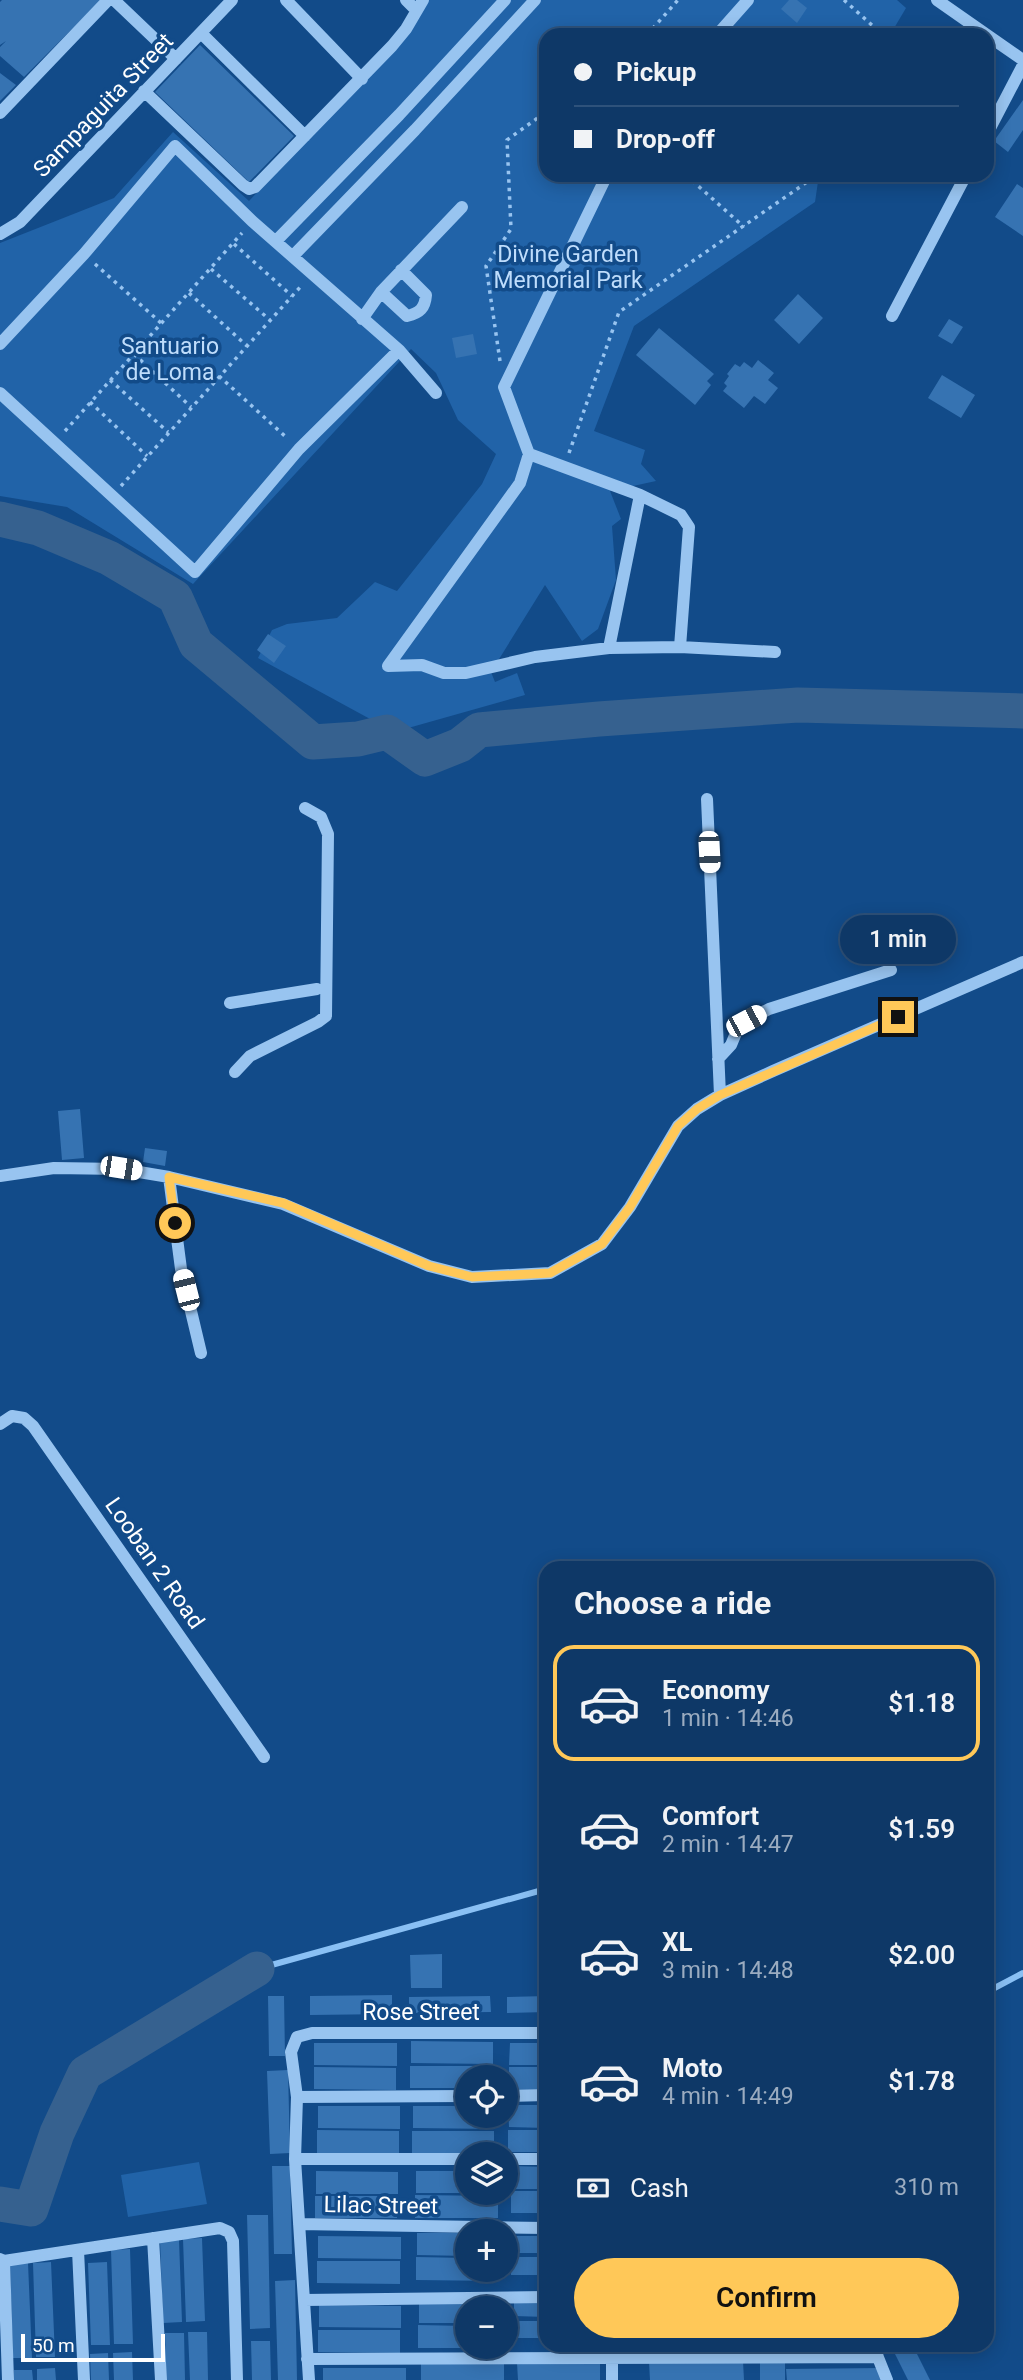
<!DOCTYPE html>
<html lang="en">
<head>
<meta charset="utf-8">
<style>
  body { margin:0; font-family:Roboto,sans-serif; background:#1c4370; color:#f1f3f6; height:100vh; display:flex; flex-direction:column; font-size:26px; white-space:nowrap }
  * { box-sizing:border-box; margin:0 }
  p { font-size:23px; color:#9bacc0 }
  .icon { flex:none; width:38px; height:38px; fill:none; stroke:currentColor; stroke-width:2; stroke-linecap:round; stroke-linejoin:round }
  .map { position:relative; flex:1; overflow:hidden }
  .drawer { position:absolute; left:539px; top:1561px; width:455px; height:791px; display:flex; flex-direction:column; background:#0e3867; border-radius:21px; box-shadow:0 4px 18px #0003,0 0 0 2px #2e527b }
  .drawer>* { flex:none }
  .guide { position:absolute; left:539px; top:28px; width:455px; height:154px; border-radius:21px; box-shadow:0 4px 18px #0003,0 0 0 2px #2e527b; display:grid; align-content:center; height:154px; padding:0 35px; background:#0e3867 }
  .fabs { position:absolute; left:455px; top:2065px; display:grid; gap:14px }
  .fabs a { display:grid; place-items:center; width:63px; height:63px; border-radius:50%; background:#0e3867; box-shadow:0 4px 18px #0003,0 0 0 2px #2e527b; font-size:35px }
  .scale { position:absolute; left:21px; bottom:18px; width:144px; box-sizing:border-box; padding-left:7px; border:4px solid #fff; border-top:0; font-size:19px; line-height:24px; white-space:nowrap; color:#fff; -webkit-text-stroke:5px #124b89; paint-order:stroke }
  .end { position:absolute; width:32px; height:32px; margin:-16px; border:9px solid #ffc858; background:#111; box-shadow:0 0 0 4px #111 }
  .from { border-radius:50% }
  .bubble { position:absolute; height:49px; border-radius:24px; background:#0e3867; box-shadow:0 4px 18px #0003,0 0 0 2px #2e527b; font-size:23px; font-weight:600; line-height:49px; text-align:center }
  .car { position:absolute; width:21px; height:42px; margin:-21px -10px; border-radius:9px; box-shadow:0 0 5px 2px #0007; background:linear-gradient(#fff 24%,#345 0 40%,#fff 0 76%,#345 0 86%,#fff 0) }
  .guide b { display:flex; align-items:center; gap:24px; height:66px; font-size:26px }
  .guide b+b { border-top:2px solid #2e527b }
  .guide i { width:18px; height:18px; background:#f1f3f6 }
  ul { padding:0; list-style:none }
  li { display:flex; align-items:center; gap:21px; height:116px; margin:0 14px 10px; padding:0 21px; border:4px solid transparent; border-radius:21px }
  li div { flex:1 }
  li b { display:block; font-size:26px }
  li em { font-style:normal; font-weight:600 }
  li.on { border-color:#ffc858 }
  li>.icon { width:63px; height:63px; stroke-width:1.5 }
  h2 { padding:0 35px; font-size:32px; line-height:84px }
  .pay { display:flex; align-items:center; gap:18px; height:77px; padding:0 35px; font-size:26px }
  .pay p { margin-inline-start:auto }
  .action { display:flex; gap:14px; margin-top:auto; padding:14px 35px }
  .action a { flex:1; height:80px; border-radius:42px; background:#ffc858; color:#111; font-size:28px; font-weight:600; line-height:80px; text-align:center }
  .map>svg:first-child { display:block }
</style>
</head>
<body>
<div class="map">
<svg width="1023" height="2380" viewBox="0 0 1023 2380">
  <rect width="100%" height="100%" fill="#124b89"/>
  <path fill="#2163a8" d="M 429,0 L 897,0 L 906,8 L 890,35 L 546,35 L 546,175 L 819,175 L 815,202 L 634,326 L 594,431 L 645,450 L 641,464 L 656,481 L 610,491 L 621,519 L 612,526 L 616,580 L 598,629 L 582,641 L 545,585 L 491,672 L 495,682 L 517,673 L 525,695 L 394,732 L 258,658 L 272,630 L 287,624 L 337,618 L 375,582 L 397,591 L 482,484 L 496,454 L 458,420 L 436,373 L 411,349 L 193,584 L 67,507 L 0,496 L 0,243 L 114,198 L 173,132 L 249,201 L 402,39 Z
    M 199,2162 L 207,2204 L 128,2217 L 121,2175 Z"/>
  <g fill="none" stroke-linecap="round" stroke-linejoin="round">
    <path stroke="#8ac0f4" stroke-width="6" d="M 257,1969 L 546,1889
      M 987,1992 L 1023,1973"/>
    <path stroke="#36618f" stroke-width="35" d="M 0,519 L 38,528 L 109,558 L 175,597 L 196,644 L 313,742 L 358,739 L 387,732 L 425,759 L 460,745 L 479,730 L 599,719 L 798,705 L 1023,711
      M 0,2204 L 31,2209 L 57,2133 L 85,2073 L 257,1969"/>
  </g>
  <path fill="#3673b2" d="M 2,0 L 101,0 L 24,77 L 0,56 L 0,47 L 6,41 L 0,45 L 0,2 Z
    M 789,0 L 797,0 L 807,8 L 797,23 L 781,9 Z
    M 200,45 L 294,136 L 249,182 L 155,92 Z
    M 0,73 L 16,85 L 0,101 Z
    M 1023,100 L 1023,130 L 1008,152 L 994,141 Z
    M 1017,184 L 1023,188 L 1023,236 L 995,217 Z
    M 798,294 L 823,318 L 799,344 L 774,320 Z
    M 949,319 L 963,327 L 952,344 L 938,336 Z
    M 659,328 L 714,374 L 707,381 L 711,385 L 695,405 L 636,355 Z
    M 473,334 L 477,354 L 456,358 L 452,338 Z
    M 758,360 L 774,373 L 768,380 L 778,388 L 765,404 L 754,396 L 744,408 L 723,391 L 727,386 L 724,383 L 729,376 L 727,374 L 735,364 L 740,367 L 744,362 L 752,368 Z
    M 942,375 L 975,395 L 961,418 L 928,398 Z
    M 268,634 L 286,646 L 274,663 L 257,650 Z
    M 80,1109 L 84,1158 L 62,1160 L 58,1111 Z
    M 145,1148 L 167,1151 L 165,1166 L 143,1162 Z
    M 442,1954 L 442,1988 L 411,1988 L 410,1955 Z
    M 392,1995 L 392,2014 L 310,2015 L 310,1996 Z
    M 268,1996 L 284,1996 L 285,2056 L 269,2056 Z
    M 490,1996 L 491,2012 L 409,2013 L 409,1997 Z
    M 546,1996 L 546,2012 L 507,2013 L 507,1997 Z
    M 411,2041 L 493,2042 L 493,2064 L 411,2063 Z
    M 314,2043 L 397,2043 L 397,2066 L 314,2065 Z
    M 510,2043 L 546,2043 L 546,2065 L 509,2065 Z
    M 410,2066 L 493,2066 L 493,2077 L 467,2077 L 467,2088 L 410,2088 Z
    M 314,2067 L 396,2068 L 396,2090 L 314,2089 Z
    M 509,2067 L 546,2067 L 546,2090 L 509,2090 Z
    M 288,2070 L 290,2153 L 270,2154 L 267,2071 Z
    M 508,2105 L 546,2105 L 546,2128 L 509,2127 Z
    M 318,2106 L 400,2106 L 400,2129 L 318,2128 Z
    M 413,2106 L 467,2106 L 467,2116 L 495,2116 L 495,2129 L 413,2128 Z
    M 317,2130 L 399,2131 L 399,2153 L 317,2153 Z
    M 508,2130 L 546,2130 L 546,2152 L 508,2152 Z
    M 412,2131 L 494,2131 L 494,2154 L 412,2153 Z
    M 272,2166 L 290,2166 L 292,2254 L 274,2254 Z
    M 512,2166 L 546,2167 L 546,2189 L 512,2189 Z
    M 316,2171 L 398,2172 L 398,2194 L 316,2194 Z
    M 416,2171 L 467,2171 L 467,2193 L 416,2193 Z
    M 511,2191 L 546,2191 L 546,2213 L 511,2213 Z
    M 415,2195 L 498,2196 L 498,2218 L 415,2218 Z
    M 315,2196 L 397,2196 L 397,2218 L 315,2218 Z
    M 247,2215 L 268,2215 L 270,2328 L 250,2329 Z
    M 417,2233 L 467,2233 L 467,2256 L 417,2255 Z
    M 318,2236 L 401,2237 L 401,2259 L 318,2258 Z
    M 512,2236 L 546,2236 L 546,2253 L 512,2253 Z
    M 202,2238 L 205,2321 L 186,2322 L 183,2239 Z
    M 160,2240 L 179,2240 L 182,2322 L 163,2323 Z
    M 130,2249 L 133,2344 L 114,2344 L 111,2250 Z
    M 416,2257 L 467,2258 L 467,2270 L 499,2270 L 499,2281 L 416,2280 Z
    M 511,2257 L 546,2257 L 546,2275 L 511,2275 Z
    M 317,2261 L 400,2261 L 400,2284 L 317,2283 Z
    M 51,2262 L 55,2357 L 36,2357 L 33,2263 Z
    M 107,2262 L 110,2345 L 91,2345 L 88,2263 Z
    M 28,2263 L 32,2358 L 13,2358 L 10,2264 Z
    M 295,2280 L 297,2380 L 278,2380 L 275,2281 Z
    M 514,2299 L 546,2300 L 546,2317 L 514,2316 Z
    M 419,2301 L 501,2301 L 501,2308 L 467,2308 L 467,2323 L 419,2323 Z
    M 319,2305 L 401,2306 L 401,2328 L 319,2327 Z
    M 513,2321 L 546,2321 L 546,2338 L 513,2338 Z
    M 418,2325 L 467,2326 L 467,2348 L 418,2348 Z
    M 318,2330 L 400,2330 L 400,2353 L 318,2352 Z
    M 188,2332 L 207,2332 L 208,2380 L 190,2380 Z
    M 165,2333 L 184,2333 L 185,2380 L 166,2380 Z
    M 251,2341 L 270,2341 L 271,2380 L 252,2380 Z
    M 912,2345 L 917,2354 L 930,2380 L 908,2380 L 895,2354 Z
    M 132,2352 L 133,2380 L 114,2380 L 113,2353 Z
    M 108,2353 L 109,2380 L 91,2380 L 90,2354 Z
    M 743,2361 L 744,2380 L 650,2380 L 649,2362 Z
    M 760,2361 L 785,2361 L 785,2380 L 760,2380 Z
    M 517,2363 L 600,2364 L 600,2380 L 518,2380 Z
    M 421,2364 L 504,2364 L 504,2380 L 421,2380 Z
    M 55,2368 L 56,2380 L 37,2380 L 37,2369 Z
    M 323,2368 L 406,2368 L 406,2380 L 323,2380 Z
    M 881,2368 L 881,2380 L 787,2380 L 786,2369 Z
    M 14,2370 L 32,2370 L 33,2380 L 14,2380 Z"/>
  <g fill="none" stroke-linecap="round" stroke-linejoin="round">
    <path stroke="#98c4f0" stroke-width="3.5" stroke-dasharray="3.5 5" stroke-linecap="butt" d="M 844,0 L 874,27 L 869,35
      M 647,35 L 678,0
      M 686,175 L 744,227
      M 234,244 L 292,296
      M 95,264 L 161,323
      M 211,269 L 270,320
      M 189,293 L 247,346
      M 134,354 L 191,407
      M 500,361 L 486,266 L 511,229 L 507,140 L 546,112
      M 219,376 L 287,438
      M 110,380 L 168,432
      M 90,402 L 147,456
      M 65,431 L 242,233
      M 569,453 L 619,312 L 810,180 L 808,175
      M 121,486 L 303,284"/>
    <path stroke="#98c4f0" stroke-width="12" d="M 114,0 L 176,59
      M 286,0 L 362,79
      M 406,0 L 416,10
      M 937,0 L 987,35
      M 201,33 L 305,136
      M 717,35 L 748,0
      M 987,35 L 1023,60
      M 144,91 L 243,185 L 249,189 L 255,187 L 392,46 L 406,29 L 423,0
      M 0,113 L 108,0
      M 987,134 L 1023,65
      M 0,234 L 20,222 L 232,0
      M 276,241 L 399,115 L 505,0
      M 293,256 L 415,130 L 535,0
      M 381,292 L 407,316 C 420,313 425,308 426,295 L 401,270
      M 892,316 L 966,175
      M 362,319 L 381,292 L 462,207
      M 0,344 L 84,254 L 175,146 L 252,221 L 399,350 L 436,393
      M 0,393 L 195,572 L 299,449 L 399,350
      M 529,454 L 640,495 L 681,515 L 689,527 L 680,647
      M 609,648 L 640,495
      M 388,666 L 520,483 L 529,454 L 504,387 L 607,175
      M 388,666 L 422,665 L 444,673 L 466,673 L 535,657 L 609,648 L 680,647 L 775,652
      M 707,799 L 720,1095
      M 230,1003 L 317,989
      M 718,1059 L 731,1045 L 736,1033 L 746,1021 L 769,1009 L 891,970
      M 235,1072 L 250,1056 L 318,1022 L 326,1016 L 328,834 L 321,817 L 305,808
      M 0,1176 L 54,1168 L 121,1169 L 169,1177 L 283,1204 L 429,1266 L 472,1277 L 550,1273 L 602,1244 L 630,1207 L 678,1126 L 697,1109 L 720,1095 L 773,1071 L 1023,962
      M 169,1177 L 181,1269 L 201,1353
      M 0,1424 L 12,1416 L 24,1418 L 33,1426 L 264,1757
      M 506,2096 L 546,2095
      M 297,2097 L 467,2096
      M 295,2159 L 467,2159
      M 506,2159 L 546,2159
      M 299,2224 L 546,2228
      M 153,2238 L 161,2380
      M 78,2250 L 84,2380
      M 0,2259 L 4,2261 L 220,2228 L 229,2232 L 233,2241 L 237,2380
      M 4,2261 L 8,2380
      M 304,2300 L 546,2297
      M 612,2345 L 612,2380
      M 873,2345 L 887,2380
      M 307,2359 L 878,2357
      M 309,2380 L 295,2159 L 297,2097 L 291,2052 L 297,2037 L 312,2033 L 546,2033"/>
  </g>
  <g fill="none" stroke-linecap="round" stroke-linejoin="round">
    <path stroke="#ffc858" stroke-width="9" d="M 175,1223 L 169,1177 L 283,1203 L 429,1266 L 472,1277 L 550,1273 L 602,1244 L 630,1207 L 678,1126 L 697,1109 L 720,1095 L 898,1017"/>
  </g>
  <g text-anchor="middle" stroke-width="7" stroke-linejoin="round" paint-order="stroke">
    <g font-size="23" fill="#fff" stroke="#124b89">
      <text transform="translate(103 105) rotate(-46)" y="8">Sampaguita Street</text>
      <text transform="translate(155 1563) rotate(55)" y="8">Looban 2 Road</text>
      <text x="421" y="2020">Rose Street</text>
      <text transform="translate(381 2205) rotate(1)" y="8">Lilac Street</text>
    </g>
    <g font-size="23" fill="#bfddfc" stroke="#124b89">
      <text x="568" y="262">Divine Garden<tspan x="568" dy="26">Memorial Park</tspan></text>
      <text x="170" y="354">Santuario<tspan x="170" dy="26">de Loma</tspan></text>
    </g>
  </g>
</svg>
<div class="fabs">
<a><svg class="icon" aria-label="locate" viewBox="0 0 24 24"><circle cx="12" cy="12" r="6"/><path d="M12 2v4M12 18v4M2 12h4M18 12h4"/></svg></a>
<a><svg class="icon" aria-label="layers" viewBox="0 0 24 24"><path d="M12 4l9 5-9 5-9-5zM3 14l9 5 9-5"/></svg></a>
<a>+</a>
<a>−</a>
</div>
<div class="scale">50 m</div>
<i class="end from" style="left:175px;top:1223px"></i>
<i class="end" style="left:898px;top:1017px"></i>
<div class="bubble" style="left:840px;top:915px;width:116px">1 min</div>
<i class="car" style="left:709px;top:852px;rotate:177deg"></i>
<i class="car" style="left:746px;top:1021px;rotate:62deg"></i>
<i class="car" style="left:121px;top:1168px;rotate:99deg"></i>
<i class="car" style="left:186px;top:1290px;rotate:346deg"></i>
<div class="guide">
<b><i class="from"></i>Pickup</b>
<b><i></i>Drop-off</b>
</div>
<section class="drawer">
<h2>Choose a ride</h2>
<ul>
<li class="on"><svg class="icon" aria-label="car" viewBox="0 0 24 24"><path d="M5 17H2v-5l4-1 3-4h7l3 4 3 1v5h-3M9 17h6M6 11h13"/><circle cx="7" cy="17" r="2"/><circle cx="17" cy="17" r="2"/></svg><div><b>Economy</b><p>1 min · 14:46</p></div><em>$1.18</em></li>
<li><svg class="icon" aria-label="car" viewBox="0 0 24 24"><path d="M5 17H2v-5l4-1 3-4h7l3 4 3 1v5h-3M9 17h6M6 11h13"/><circle cx="7" cy="17" r="2"/><circle cx="17" cy="17" r="2"/></svg><div><b>Comfort</b><p>2 min · 14:47</p></div><em>$1.59</em></li>
<li><svg class="icon" aria-label="car" viewBox="0 0 24 24"><path d="M5 17H2v-5l4-1 3-4h7l3 4 3 1v5h-3M9 17h6M6 11h13"/><circle cx="7" cy="17" r="2"/><circle cx="17" cy="17" r="2"/></svg><div><b>XL</b><p>3 min · 14:48</p></div><em>$2.00</em></li>
<li><svg class="icon" aria-label="car" viewBox="0 0 24 24"><path d="M5 17H2v-5l4-1 3-4h7l3 4 3 1v5h-3M9 17h6M6 11h13"/><circle cx="7" cy="17" r="2"/><circle cx="17" cy="17" r="2"/></svg><div><b>Moto</b><p>4 min · 14:49</p></div><em>$1.78</em></li>
</ul>
<div class="pay"><svg class="icon" aria-label="cash" viewBox="0 0 24 24"><path d="M3 7h18v10H3z"/><circle cx="12" cy="12" r="2"/></svg>Cash<p>310 m</p></div>
<div class="action"><a>Confirm</a></div>
</section>
</div>
</body>
</html>
